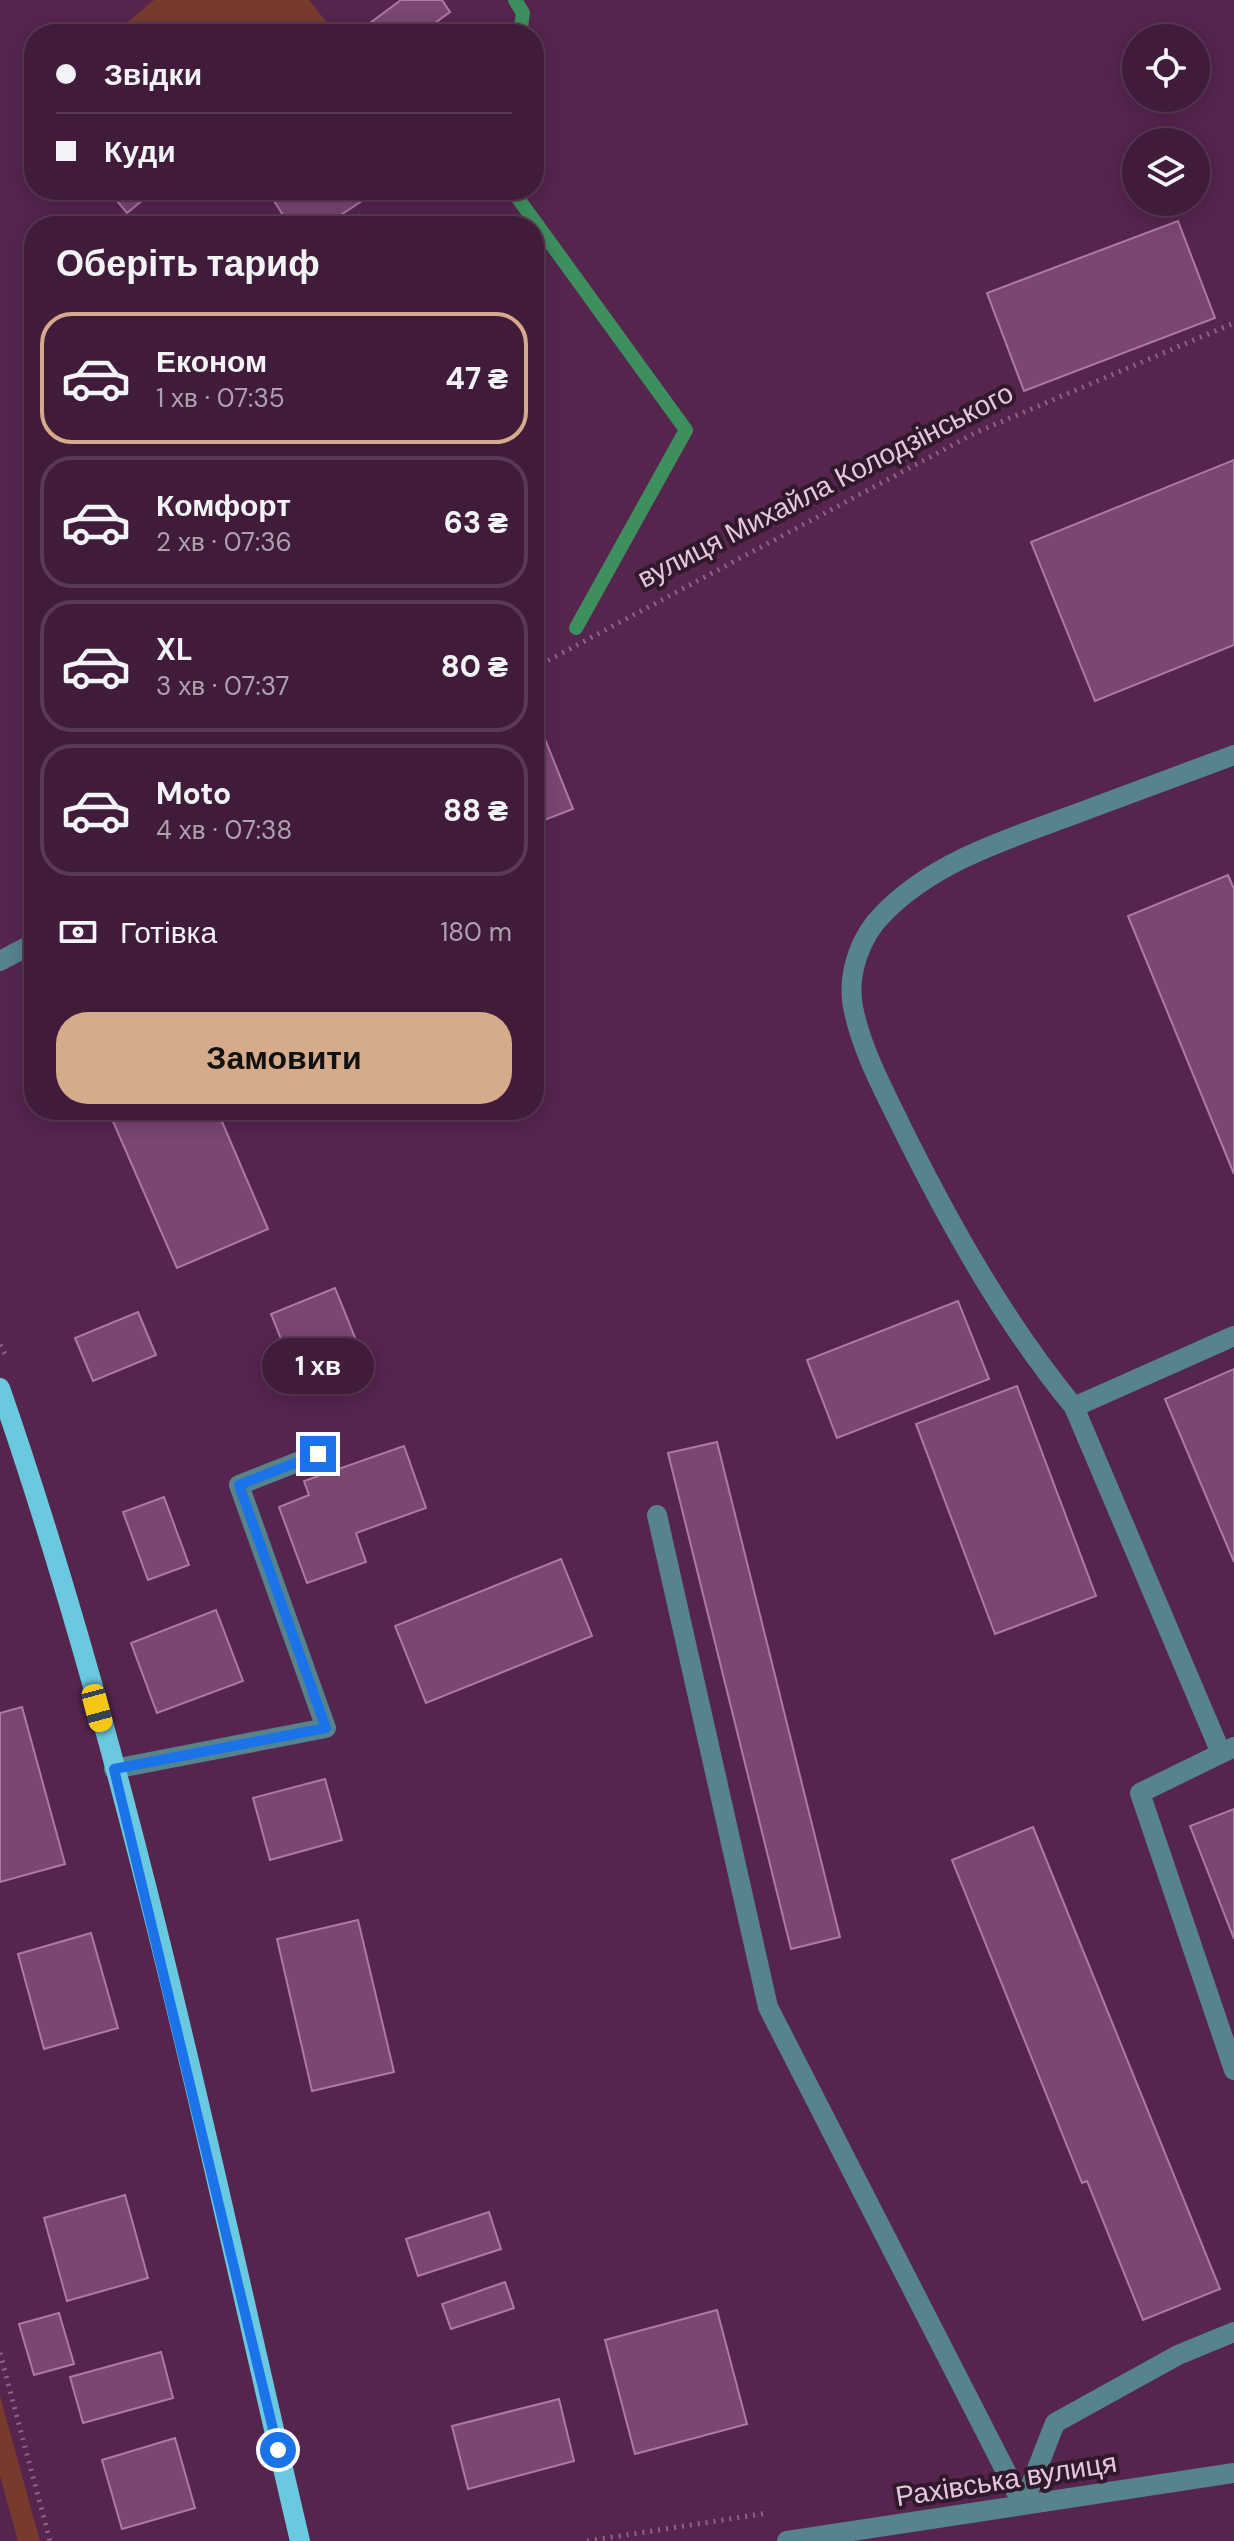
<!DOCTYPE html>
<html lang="uk">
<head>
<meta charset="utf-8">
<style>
  body { margin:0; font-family:"DM Sans",sans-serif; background:#472542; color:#f1f3f6; height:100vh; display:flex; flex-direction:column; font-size:30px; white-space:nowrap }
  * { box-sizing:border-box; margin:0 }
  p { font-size:26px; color:#aea1af }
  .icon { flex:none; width:44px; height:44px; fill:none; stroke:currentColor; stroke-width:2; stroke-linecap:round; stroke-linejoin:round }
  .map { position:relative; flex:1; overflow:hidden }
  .panel { position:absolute; left:24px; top:216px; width:520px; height:904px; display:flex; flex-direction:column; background:#401c3a; border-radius:32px; box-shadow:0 4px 20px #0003,0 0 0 2px #593a54 }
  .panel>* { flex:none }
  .banner { position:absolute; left:24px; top:24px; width:520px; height:176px; border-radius:32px; box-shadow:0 4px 20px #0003,0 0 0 2px #593a54; display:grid; align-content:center; height:176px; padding:0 32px; background:#401c3a }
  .tools { position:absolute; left:1122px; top:24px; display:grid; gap:16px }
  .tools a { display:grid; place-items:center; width:88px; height:88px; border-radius:50%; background:#401c3a; box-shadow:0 4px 20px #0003,0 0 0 2px #593a54; font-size:40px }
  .end { position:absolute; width:36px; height:36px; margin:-18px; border:10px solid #1a73e8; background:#fff; box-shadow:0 0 0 4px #fff }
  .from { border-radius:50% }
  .bubble { position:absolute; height:56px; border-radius:28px; background:#401c3a; box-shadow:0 4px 20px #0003,0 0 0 2px #593a54; font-size:26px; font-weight:800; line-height:56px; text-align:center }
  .car { position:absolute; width:24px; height:48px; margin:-24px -12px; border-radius:10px; box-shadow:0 0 6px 2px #0007; background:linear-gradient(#f5c518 24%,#345 0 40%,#f5c518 0 76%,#345 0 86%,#f5c518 0) }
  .banner b { display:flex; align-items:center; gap:28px; height:76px; font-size:30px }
  .banner b+b { border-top:2px solid #593a54 }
  .banner i { width:20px; height:20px; background:#f1f3f6 }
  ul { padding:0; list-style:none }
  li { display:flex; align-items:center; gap:24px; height:132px; margin:0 16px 12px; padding:0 16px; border:4px solid #593a54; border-radius:32px }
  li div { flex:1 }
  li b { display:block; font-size:30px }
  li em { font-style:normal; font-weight:800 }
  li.current { border-color:#d6ab8b }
  li>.icon { width:72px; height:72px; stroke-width:1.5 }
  h2 { padding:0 32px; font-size:36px; line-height:96px }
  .pay { display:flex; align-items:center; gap:20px; height:88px; padding:0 32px; font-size:30px }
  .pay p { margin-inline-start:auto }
  .action { display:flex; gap:16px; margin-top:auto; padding:16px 32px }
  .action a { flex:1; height:92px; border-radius:32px; background:#d6ab8b; color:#111; font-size:32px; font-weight:800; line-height:92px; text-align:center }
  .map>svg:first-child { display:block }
</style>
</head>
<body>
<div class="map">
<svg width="1234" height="2541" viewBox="0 0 1234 2541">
  <rect width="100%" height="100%" fill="#56254e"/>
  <path fill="#773b2d" d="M 154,0 L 309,0 L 336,34 L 123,34 L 119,29 Z
    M 0,2396 L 40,2541 L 18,2541 L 0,2476 Z"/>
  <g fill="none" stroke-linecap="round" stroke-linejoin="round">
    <path stroke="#3d905e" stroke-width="14" d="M 515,0 L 523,13 L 520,34
      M 512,190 L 686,430 L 576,628"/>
  </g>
  <path fill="#7b4671" stroke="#b078a4" stroke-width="2" d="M 401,0 L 442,0 L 450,12 L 420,34 L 378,34 L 370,23 Z
    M 108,190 L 155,190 L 127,213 Z
    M 267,190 L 355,190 L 362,201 L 324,226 L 290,226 Z
    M 1178,221 L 1215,318 L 1024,391 L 987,293 Z
    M 1234,460 L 1234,645 L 1095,701 L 1031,542 Z
    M 541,729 L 573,809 L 534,824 L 534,732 Z
    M 534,874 L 542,893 L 534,897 Z
    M 1228,875 L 1234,889 L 1234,1174 L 1128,916 Z
    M 108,1110 L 217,1110 L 268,1229 L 177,1268 Z
    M 335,1288 L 362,1355 L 298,1381 L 271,1314 Z
    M 958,1301 L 989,1379 L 837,1438 L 807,1360 Z
    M 138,1312 L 156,1355 L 93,1381 L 75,1338 Z
    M 1234,1369 L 1234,1562 L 1165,1399 Z
    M 1017,1386 L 1096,1596 L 995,1634 L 916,1424 Z
    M 717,1442 L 840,1937 L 791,1949 L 668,1453 Z
    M 404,1446 L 426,1508 L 356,1533 L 366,1562 L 307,1583 L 279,1507 L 309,1495 L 304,1481 Z
    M 164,1497 L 189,1565 L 148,1580 L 123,1512 Z
    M 561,1559 L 592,1636 L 426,1703 L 395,1626 Z
    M 216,1610 L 243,1681 L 157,1713 L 131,1643 Z
    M 22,1707 L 65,1864 L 0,1882 L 0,1713 Z
    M 325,1779 L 342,1840 L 270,1860 L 253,1798 Z
    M 1234,1809 L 1234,1939 L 1190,1826 Z
    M 1033,1827 L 1220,2289 L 1143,2320 L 1087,2181 L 1082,2183 L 952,1860 Z
    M 358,1920 L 394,2072 L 312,2091 L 277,1939 Z
    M 91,1933 L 118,2028 L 44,2049 L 18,1954 Z
    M 125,2195 L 148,2278 L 67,2301 L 44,2218 Z
    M 489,2212 L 501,2249 L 418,2276 L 406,2239 Z
    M 505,2282 L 514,2308 L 451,2329 L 442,2304 Z
    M 717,2310 L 747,2424 L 635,2454 L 605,2340 Z
    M 59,2313 L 74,2364 L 34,2375 L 19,2324 Z
    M 161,2352 L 173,2398 L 83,2423 L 70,2377 Z
    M 559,2399 L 574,2461 L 468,2489 L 452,2426 Z
    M 175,2438 L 195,2508 L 122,2529 L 102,2460 Z"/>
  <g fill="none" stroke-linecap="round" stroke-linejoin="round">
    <path stroke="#8d6385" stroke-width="5" stroke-dasharray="2 6" stroke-linecap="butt" d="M 534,668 L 977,432 L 1234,323
      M 0,1345 L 6,1356
      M 0,2353 L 50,2541
      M 587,2541 L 768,2513"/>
    <path stroke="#57838d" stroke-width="20" d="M 1234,755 C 1179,775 1125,796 1070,816 C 1005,840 934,862 884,913 C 860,936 847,974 853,1007 C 861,1048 882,1087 900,1124 C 949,1223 1004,1322 1074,1407 L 1234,1336
      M 0,961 L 34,943
      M 1074,1407 L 1221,1753
      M 657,1515 L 768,2007 L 1023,2505
      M 1234,1747 L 1140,1793 L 1234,2070
      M 114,1769 L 326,1728 L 239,1485 L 318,1454
      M 1023,2505 L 1055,2423 L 1178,2355 L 1234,2332
      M 787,2541 L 1234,2473"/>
    <path stroke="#6ac9df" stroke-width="20" d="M 0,1388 C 130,1763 209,2155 300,2541"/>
  </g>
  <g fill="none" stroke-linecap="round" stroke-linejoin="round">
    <path stroke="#1a73e8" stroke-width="10" d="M 278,2450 L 114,1769 L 326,1728 L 239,1485 L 318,1454"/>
  </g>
  <g text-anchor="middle" stroke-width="8" stroke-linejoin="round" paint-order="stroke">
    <g font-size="28" fill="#e5c6de" stroke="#2f192b">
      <text transform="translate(825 485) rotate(-27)" y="10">вулиця Михайла Колодзінського</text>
      <text transform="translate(1006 2479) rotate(-9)" y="10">Рахівська вулиця</text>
    </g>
  </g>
</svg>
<div class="tools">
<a><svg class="icon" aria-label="locate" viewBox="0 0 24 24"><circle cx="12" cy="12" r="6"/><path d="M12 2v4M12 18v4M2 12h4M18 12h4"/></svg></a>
<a><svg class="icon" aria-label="layers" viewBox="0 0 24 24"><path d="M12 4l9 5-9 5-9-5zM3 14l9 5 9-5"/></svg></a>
</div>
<i class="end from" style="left:278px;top:2450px"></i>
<i class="end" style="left:318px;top:1454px"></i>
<div class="bubble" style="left:262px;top:1338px;width:112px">1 хв</div>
<i class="car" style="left:97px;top:1708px;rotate:165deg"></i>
<div class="banner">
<b><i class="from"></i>Звідки</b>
<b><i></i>Куди</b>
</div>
<section class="panel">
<h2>Оберіть тариф</h2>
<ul>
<li class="current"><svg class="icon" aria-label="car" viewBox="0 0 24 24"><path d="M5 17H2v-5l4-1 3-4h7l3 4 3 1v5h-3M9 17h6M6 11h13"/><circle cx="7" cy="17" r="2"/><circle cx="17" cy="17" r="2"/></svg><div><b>Економ</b><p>1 хв · 07:35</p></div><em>47 ₴</em></li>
<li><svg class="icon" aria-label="car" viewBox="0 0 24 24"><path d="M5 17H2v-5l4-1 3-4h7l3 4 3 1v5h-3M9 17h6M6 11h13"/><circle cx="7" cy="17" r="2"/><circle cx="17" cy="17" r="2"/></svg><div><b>Комфорт</b><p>2 хв · 07:36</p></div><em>63 ₴</em></li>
<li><svg class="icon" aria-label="car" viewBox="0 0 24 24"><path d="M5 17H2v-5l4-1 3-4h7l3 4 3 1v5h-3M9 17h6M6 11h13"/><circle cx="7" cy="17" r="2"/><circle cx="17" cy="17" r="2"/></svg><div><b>XL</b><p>3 хв · 07:37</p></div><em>80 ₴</em></li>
<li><svg class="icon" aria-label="car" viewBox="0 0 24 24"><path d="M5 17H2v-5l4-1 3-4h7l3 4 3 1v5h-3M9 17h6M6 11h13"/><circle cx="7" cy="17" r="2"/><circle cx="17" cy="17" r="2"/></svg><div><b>Moto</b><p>4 хв · 07:38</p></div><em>88 ₴</em></li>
</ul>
<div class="pay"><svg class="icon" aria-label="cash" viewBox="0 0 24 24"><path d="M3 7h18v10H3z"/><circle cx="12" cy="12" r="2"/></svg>Готівка<p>180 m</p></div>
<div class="action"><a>Замовити</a></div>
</section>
</div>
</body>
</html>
